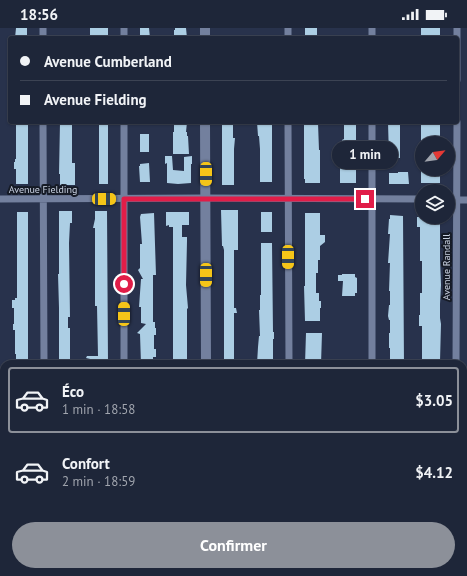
<!DOCTYPE html>
<html lang="fr">
<head>
<meta charset="utf-8">
<style>
  body { margin:0; font-family:"PT Sans",sans-serif; background:#262e41; color:#f1f3f6; height:100vh; display:flex; flex-direction:column; font-size:15px; white-space:nowrap }
  * { box-sizing:border-box; margin:0 }
  p { font-size:13px; color:#a1a5ae }
  .icon { flex:none; width:22px; height:22px; fill:none; stroke:currentColor; stroke-width:2; stroke-linecap:round; stroke-linejoin:round }
  .map { position:relative; flex:1; overflow:hidden }
  .panel { position:absolute; left:0px; top:332px; width:467px; height:216px; display:flex; flex-direction:column; background:#1e2639; border-radius:12px 12px 0 0; box-shadow:0 1px 3px #0004,0 0 0 1px #3c4353 }
  .panel>* { flex:none }
  .guide { position:absolute; left:8px; top:8px; width:451px; height:88px; border-radius:4px; box-shadow:0 1px 3px #0004,0 0 0 1px #3c4353; display:grid; align-content:center; height:88px; padding:0 12px; background:#1e2639 }
  .needle { width:26px; rotate:61deg }
  .buttons { position:absolute; left:415px; top:108px; display:grid; gap:8px }
  .buttons a { display:grid; place-items:center; width:40px; height:40px; border-radius:50%; background:#1e2639; box-shadow:0 1px 3px #0004,0 0 0 1px #3c4353; font-size:20px }
  .end { position:absolute; width:18px; height:18px; margin:-9px; border:5px solid #e11d48; background:#fff; box-shadow:0 0 0 2px #fff }
  .from { border-radius:50% }
  .bubble { position:absolute; height:28px; border-radius:14px; background:#1e2639; box-shadow:0 1px 3px #0004,0 0 0 1px #3c4353; font-size:13px; font-weight:600; line-height:28px; text-align:center }
  .car { position:absolute; width:12px; height:24px; margin:-12px -6px; border-radius:5px; box-shadow:0 0 3px 1px #0007; background:linear-gradient(#f5c518 24%,#345 0 40%,#f5c518 0 76%,#345 0 86%,#f5c518 0) }
  .guide b { display:flex; align-items:center; gap:14px; height:38px; font-size:15px }
  .guide b+b { border-top:1px solid #3c4353 }
  .guide i { width:10px; height:10px; background:#f1f3f6 }
  ul { padding:7px 0 0; list-style:none }
  li { display:flex; align-items:center; gap:12px; height:66px; margin:0 8px 6px; padding:0 4px; border:2px solid transparent; border-radius:4px }
  li div { flex:1 }
  li b { display:block; font-size:15px }
  li em { font-style:normal; font-weight:600 }
  li.on { border-color:#8c9099 }
  li>.icon { width:36px; height:36px; stroke-width:1.5 }
  .primary-button { display:flex; gap:8px; margin-top:auto; padding:8px 12px }
  .primary-button a { flex:1; height:46px; border-radius:24px; background:#8c9099; color:#fff; font-size:16px; font-weight:600; line-height:46px; text-align:center }
  .status { display:flex; justify-content:space-between; align-items:center; height:28px; padding:0 20px; background:#1e2639; direction:ltr }
  .status svg { height:11px; fill:currentColor }
  .map>svg:first-child { display:block }
</style>
</head>
<body>
<div class="status"><b>18:56</b><svg viewBox="0 0 49 12"><path d="M0 12V9h3v3zM5 12V6h3v6zM10 12V3h3v9zM15 12V0h3v12zM26 1h20v11H26zM47 4h2v5h-2z"/></svg></div>
<div class="map">
<svg width="467" height="548" viewBox="0 0 467 548">
  <rect width="100%" height="100%" fill="#28324c"/>
  <path fill="#303c5c" d="M 0,454 L 3,454 L 3,473 L 4,474 L 4,544 L 43,544 L 43,548 L 0,548 Z"/>
  <path fill="#accee4" d="M 16,0 L 27,0 L 27,10 L 15,10 Z
    M 90,0 L 108,0 L 108,10 L 90,10 Z
    M 140,0 L 149,0 L 150,10 L 140,10 Z
    M 175,0 L 186,0 L 187,10 L 174,10 L 174,2 L 175,2 Z
    M 305,0 L 317,0 L 317,10 L 305,10 Z
    M 421,0 L 440,0 L 440,10 L 421,10 Z
    M 60,94 L 72,94 L 72,135 L 75,135 L 75,157 L 60,157 L 60,146 L 59,146 Z
    M 99,94 L 108,94 L 108,156 L 99,156 Z
    M 174,94 L 187,94 L 186,104 L 187,104 L 187,108 L 188,108 L 189,126 L 173,126 L 173,104 L 174,104 Z
    M 222,94 L 233,94 L 233,110 L 235,110 L 234,121 L 234,157 L 222,157 Z
    M 257,94 L 272,94 L 272,154 L 260,154 L 260,121 L 259,108 L 258,108 Z
    M 304,94 L 312,94 L 318,95 L 319,122 L 320,122 L 320,155 L 305,155 L 305,151 L 304,151 Z
    M 344,94 L 356,94 L 356,155 L 340,155 L 340,134 L 341,134 L 342,112 L 344,111 Z
    M 388,94 L 400,94 L 400,130 L 389,130 Z
    M 421,94 L 440,94 L 440,115 L 421,115 Z
    M 16,95 L 28,95 L 28,156 L 16,156 L 16,141 L 14,141 L 14,134 L 15,134 L 15,131 L 16,131 Z
    M 140,106 L 149,106 L 149,124 L 140,124 Z
    M 165,128 L 172,128 L 173,142 L 184,143 L 184,129 L 192,128 L 192,136 L 191,136 L 191,155 L 178,156 L 167,155 L 167,135 L 165,136 Z
    M 149,135 L 150,154 L 140,154 L 139,138 L 140,138 L 140,136 Z
    M 421,141 L 439,141 L 439,142 L 440,142 L 440,155 L 421,155 Z
    M 398,144 L 408,144 L 409,156 L 389,156 L 389,145 L 398,145 Z
    M 221,182 L 238,182 L 238,222 L 234,222 L 234,280 L 236,280 L 237,285 L 234,285 L 234,336 L 224,336 L 224,222 L 223,218 L 222,218 Z
    M 59,183 L 72,183 L 72,195 L 70,195 L 69,215 L 70,289 L 68,289 L 68,300 L 70,300 L 70,336 L 59,336 L 59,280 L 58,246 L 59,246 Z
    M 95,183 L 107,183 L 108,333 L 104,333 L 103,334 L 86,330 L 87,328 L 98,328 L 97,278 L 95,278 L 95,200 L 93,200 L 95,191 Z
    M 17,184 L 28,184 L 28,336 L 17,336 L 17,333 L 16,333 L 16,326 L 15,326 L 15,302 L 13,302 L 13,296 L 14,296 L 14,280 L 12,280 L 12,272 L 15,272 L 15,270 L 17,270 Z
    M 166,184 L 189,184 L 189,197 L 182,197 L 182,209 L 187,209 L 187,213 L 186,257 L 188,280 L 187,281 L 187,336 L 173,336 L 173,199 L 169,199 L 169,197 L 166,198 Z
    M 261,184 L 272,184 L 272,204 L 261,204 Z
    M 154,185 L 156,247 L 153,247 L 153,294 L 155,294 L 155,300 L 156,300 L 156,307 L 154,307 L 154,321 L 156,321 L 156,329 L 153,329 L 153,336 L 141,336 L 140,306 L 137,305 L 146,296 L 141,295 L 141,279 L 139,279 L 141,251 L 143,251 L 138,242 L 140,240 L 140,216 L 142,216 L 140,189 L 141,186 Z
    M 305,185 L 320,185 L 320,207 L 325,207 L 325,214 L 320,218 L 320,232 L 318,232 L 318,245 L 316,245 L 316,265 L 319,265 L 319,273 L 321,273 L 321,280 L 320,280 L 320,293 L 305,293 L 304,258 L 305,258 Z
    M 390,187 L 403,188 L 404,336 L 390,336 L 390,320 L 389,320 L 389,305 L 390,305 L 390,292 L 389,292 L 388,288 L 389,277 L 390,277 L 390,263 L 389,263 L 390,235 L 388,235 L 390,206 L 388,206 L 389,191 L 390,191 Z
    M 417,189 L 440,189 L 440,231 L 441,257 L 440,276 L 440,290 L 441,296 L 440,333 L 439,333 L 439,336 L 422,336 L 422,298 L 419,298 L 419,287 L 420,287 L 420,265 L 422,265 L 422,233 L 420,233 L 420,199 L 417,199 Z
    M 261,215 L 272,215 L 273,304 L 274,304 L 274,311 L 273,311 L 273,336 L 257,336 L 258,319 L 259,308 L 260,308 L 259,282 L 260,282 L 260,267 L 261,267 Z
    M 342,246 L 355,246 L 355,249 L 357,250 L 357,265 L 355,265 L 355,268 L 342,268 L 343,253 L 338,253 L 338,247 L 342,247 Z
    M 306,305 L 322,305 L 321,336 L 305,336 Z"/>
  <g fill="none" stroke-linecap="round" stroke-linejoin="round">
    <path stroke="#73809e" stroke-width="3.5" d="M 231,544 L 231,548
      M 246,544 L 246,548"/>
    <path stroke="#73809e" stroke-width="7" d="M 288,0 L 288,10
      M 372,0 L 372,10
      M 43,10 L 43,0
      M 124,10 L 124,0
      M 457,52 L 457,0
      M 43,94 L 44,336
      M 124,94 L 124,336
      M 288,94 L 289,336
      M 372,94 L 372,336
      M 0,171 L 206,170 L 422,171
      M 448,172 L 467,172
      M 456,336 L 457,94
      M 463,369 L 467,376
      M 0,533 L 4,533
      M 45,544 L 45,548
      M 290,544 L 290,548
      M 373,544 L 373,548
      M 452,544 L 467,548
      M 125,548 L 125,544"/>
    <path stroke="#73809e" stroke-width="10" d="M 205,0 L 205,10
      M 205,94 L 206,336
      M 206,544 L 206,548"/>
  </g>
  <g fill="none" stroke-linecap="round" stroke-linejoin="round">
    <path stroke="#e11d48" stroke-width="5" d="M 124,256 L 124,171 L 365,171"/>
  </g>
  <g text-anchor="middle" stroke-width="4" stroke-linejoin="round" paint-order="stroke">
    <g font-size="10" fill="#cad2e2" stroke="#161b26">
      <text x="43" y="165">Avenue Fielding</text>
      <text transform="translate(446 239) rotate(-90)" y="4">Avenue Randall</text>
    </g>
  </g>
</svg>
<div class="buttons">
<a><svg class="needle" viewBox="-14 -14 28 28"><path d="M0-13l5 13h-10z" fill="#e53935"/><path d="M0 13l5-13h-10z" fill="#a1a5ae"/></svg></a>
<a><svg class="icon" aria-label="layers" viewBox="0 0 24 24"><path d="M12 4l9 5-9 5-9-5zM3 14l9 5 9-5"/></svg></a>
</div>
<i class="end from" style="left:124px;top:256px"></i>
<i class="end" style="left:365px;top:171px"></i>
<div class="bubble" style="left:332px;top:113px;width:66px">1 min</div>
<i class="car" style="left:206px;top:146px;rotate:180deg"></i>
<i class="car" style="left:104px;top:171px;rotate:90deg"></i>
<i class="car" style="left:288px;top:229px;rotate:180deg"></i>
<i class="car" style="left:206px;top:247px;rotate:180deg"></i>
<i class="car" style="left:124px;top:286px;rotate:0deg"></i>
<div class="guide">
<b><i class="from"></i>Avenue Cumberland</b>
<b><i></i>Avenue Fielding</b>
</div>
<section class="panel">
<ul>
<li class="on"><svg class="icon" aria-label="car" viewBox="0 0 24 24"><path d="M5 17H2v-5l4-1 3-4h7l3 4 3 1v5h-3M9 17h6M6 11h13"/><circle cx="7" cy="17" r="2"/><circle cx="17" cy="17" r="2"/></svg><div><b>Éco</b><p>1 min · 18:58</p></div><em>$3.05</em></li>
<li><svg class="icon" aria-label="car" viewBox="0 0 24 24"><path d="M5 17H2v-5l4-1 3-4h7l3 4 3 1v5h-3M9 17h6M6 11h13"/><circle cx="7" cy="17" r="2"/><circle cx="17" cy="17" r="2"/></svg><div><b>Confort</b><p>2 min · 18:59</p></div><em>$4.12</em></li>
</ul>
<div class="primary-button"><a>Confirmer</a></div>
</section>
</div>
</body>
</html>
